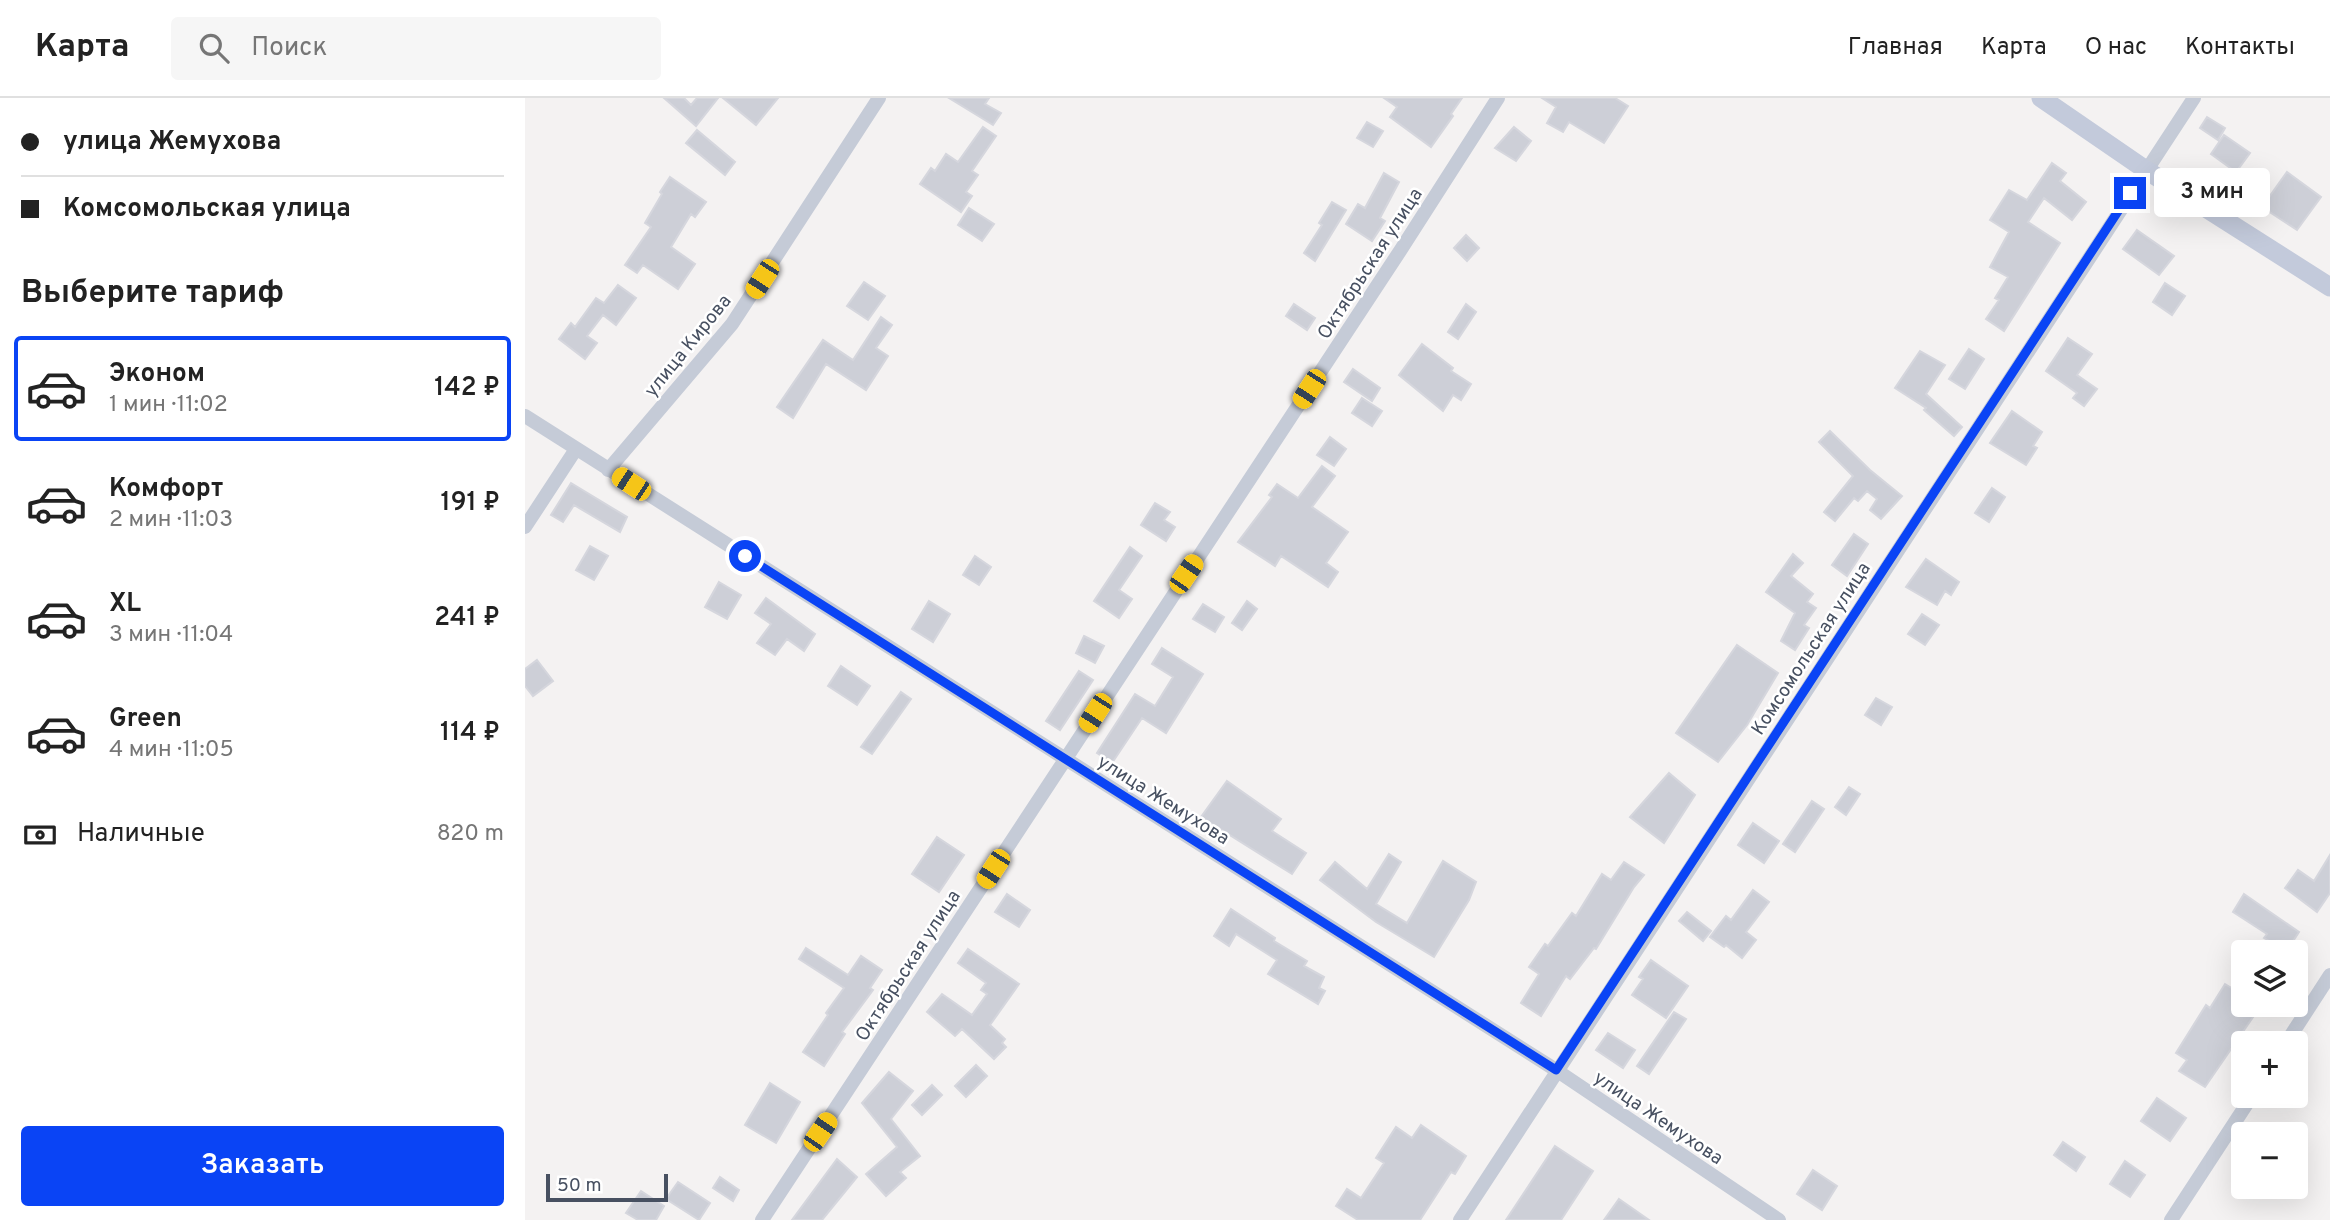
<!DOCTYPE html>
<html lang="ru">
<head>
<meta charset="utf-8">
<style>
  body { margin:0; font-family:Overpass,sans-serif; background:#f6f6f6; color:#222; height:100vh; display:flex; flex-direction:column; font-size:26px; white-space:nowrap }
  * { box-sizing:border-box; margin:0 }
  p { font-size:23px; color:#767676 }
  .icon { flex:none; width:38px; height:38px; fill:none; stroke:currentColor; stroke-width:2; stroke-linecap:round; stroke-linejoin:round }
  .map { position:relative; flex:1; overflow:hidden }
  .side { display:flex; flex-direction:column; background:#fff; width:525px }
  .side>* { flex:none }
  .guide { display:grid; align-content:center; height:154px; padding:0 21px; background:#fff }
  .controls { position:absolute; left:1706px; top:842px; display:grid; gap:14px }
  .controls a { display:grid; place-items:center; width:77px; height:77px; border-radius:7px; background:#fff; box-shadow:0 7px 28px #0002; font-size:35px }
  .scale { position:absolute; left:21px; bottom:18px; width:122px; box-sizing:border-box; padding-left:7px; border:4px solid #475061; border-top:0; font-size:19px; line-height:24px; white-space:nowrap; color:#475061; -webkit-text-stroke:5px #fff; paint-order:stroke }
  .end { position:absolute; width:32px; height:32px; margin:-16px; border:9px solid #0a44f5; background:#fff; box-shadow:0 0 0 4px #fff }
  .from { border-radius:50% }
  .bubble { position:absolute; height:49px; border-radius:7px; background:#fff; box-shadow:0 7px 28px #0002; font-size:23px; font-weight:600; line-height:49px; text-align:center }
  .car { position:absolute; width:21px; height:42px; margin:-21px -10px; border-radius:9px; box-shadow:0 0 5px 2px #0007; background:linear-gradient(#f5c518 24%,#345 0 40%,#f5c518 0 76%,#345 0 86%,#f5c518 0) }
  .guide b { display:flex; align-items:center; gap:24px; height:66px; font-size:26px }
  .guide b+b { border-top:2px solid #e0e0e0 }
  .guide i { width:18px; height:18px; background:#222 }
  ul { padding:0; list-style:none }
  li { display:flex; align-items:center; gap:21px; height:105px; margin:0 14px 10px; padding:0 7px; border:4px solid transparent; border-radius:7px }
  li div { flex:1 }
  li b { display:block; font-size:26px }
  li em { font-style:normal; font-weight:600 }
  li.current { border-color:#0a44f5 }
  li>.icon { width:63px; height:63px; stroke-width:1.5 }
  h2 { padding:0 21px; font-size:32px; line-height:84px }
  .pay { display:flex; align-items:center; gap:18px; height:77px; padding:0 21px; font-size:26px }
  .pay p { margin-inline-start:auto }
  .cta { display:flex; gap:14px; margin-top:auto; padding:14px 21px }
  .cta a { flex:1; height:80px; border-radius:7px; background:#0a44f5; color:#fff; font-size:28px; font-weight:600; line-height:80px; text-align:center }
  header { display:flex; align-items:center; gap:42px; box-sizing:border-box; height:98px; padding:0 35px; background:#fff; border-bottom:2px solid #e0e0e0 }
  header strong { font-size:33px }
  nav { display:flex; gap:38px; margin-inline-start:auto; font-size:24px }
  .search { width:490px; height:63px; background:#f6f6f6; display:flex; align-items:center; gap:18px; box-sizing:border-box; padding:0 24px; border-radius:7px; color:#767676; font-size:26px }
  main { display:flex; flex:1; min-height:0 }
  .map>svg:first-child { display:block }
</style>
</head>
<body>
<header>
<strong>Карта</strong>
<div class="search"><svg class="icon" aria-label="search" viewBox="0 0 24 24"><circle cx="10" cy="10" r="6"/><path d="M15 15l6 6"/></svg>Поиск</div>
<nav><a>Главная</a><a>Карта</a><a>О нас</a><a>Контакты</a></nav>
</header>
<main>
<section class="side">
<div class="guide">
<b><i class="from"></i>улица Жемухова</b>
<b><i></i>Комсомольская улица</b>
</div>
<h2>Выберите тариф</h2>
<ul>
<li class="current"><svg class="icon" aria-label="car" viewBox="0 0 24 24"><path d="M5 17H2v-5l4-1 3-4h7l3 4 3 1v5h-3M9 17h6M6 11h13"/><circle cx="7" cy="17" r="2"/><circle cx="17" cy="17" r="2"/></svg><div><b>Эконом</b><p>1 мин · 11:02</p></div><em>142 ₽</em></li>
<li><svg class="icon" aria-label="car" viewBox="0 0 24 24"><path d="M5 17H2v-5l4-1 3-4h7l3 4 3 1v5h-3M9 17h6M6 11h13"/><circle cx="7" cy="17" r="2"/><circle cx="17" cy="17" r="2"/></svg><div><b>Комфорт</b><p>2 мин · 11:03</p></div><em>191 ₽</em></li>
<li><svg class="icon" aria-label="car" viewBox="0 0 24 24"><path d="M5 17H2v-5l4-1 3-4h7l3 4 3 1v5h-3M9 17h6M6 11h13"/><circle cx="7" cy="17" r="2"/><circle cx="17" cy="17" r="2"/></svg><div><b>XL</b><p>3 мин · 11:04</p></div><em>241 ₽</em></li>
<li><svg class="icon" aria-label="car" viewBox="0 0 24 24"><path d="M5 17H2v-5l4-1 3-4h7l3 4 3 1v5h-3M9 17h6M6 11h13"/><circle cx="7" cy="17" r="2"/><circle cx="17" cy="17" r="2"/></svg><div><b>Green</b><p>4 мин · 11:05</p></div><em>114 ₽</em></li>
</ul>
<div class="pay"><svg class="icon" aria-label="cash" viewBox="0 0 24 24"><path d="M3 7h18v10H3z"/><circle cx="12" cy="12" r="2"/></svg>Наличные<p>820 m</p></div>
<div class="cta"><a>Заказать</a></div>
</section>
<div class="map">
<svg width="1805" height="1122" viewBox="0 0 1805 1122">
  <rect width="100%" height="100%" fill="#f4f2f2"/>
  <path fill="#cdcfd7" stroke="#d5d6dd" stroke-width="2" d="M 139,0 L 159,0 L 166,7 L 172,0 L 193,0 L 171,28 Z
    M 198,0 L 253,0 L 231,27 Z
    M 424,0 L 464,0 L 460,6 L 476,15 L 468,27 Z
    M 859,0 L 937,0 L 926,16 L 928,18 L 906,49 L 865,19 L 872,9 Z
    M 1017,0 L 1090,0 L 1103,8 L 1079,45 L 1044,24 L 1038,34 L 1022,25 L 1031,9 Z
    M 1682,19 L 1700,30 L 1693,42 L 1675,30 Z
    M 842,24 L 858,33 L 848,49 L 832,40 Z
    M 458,29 L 471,38 L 447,73 L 453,77 L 441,94 L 447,98 L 436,114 L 395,86 L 406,70 L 410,73 L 421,56 L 433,64 Z
    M 989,29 L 1006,43 L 991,63 L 970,50 Z
    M 172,32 L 210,64 L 200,77 L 161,45 Z
    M 1699,37 L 1725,55 L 1711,74 L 1686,56 Z
    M 1527,65 L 1541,75 L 1535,83 L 1561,104 L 1547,122 L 1519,100 L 1503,124 L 1535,145 L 1479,233 L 1461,221 L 1474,202 L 1470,200 L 1483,179 L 1465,169 L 1484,134 L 1465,122 L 1484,92 L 1502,102 Z
    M 1762,74 L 1796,99 L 1772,132 L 1737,109 Z
    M 859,75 L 874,84 L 855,120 L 860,123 L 847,143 L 821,126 L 833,106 L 840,110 Z
    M 145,79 L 181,104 L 170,119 L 166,116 L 146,149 L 170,166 L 153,191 L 118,167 L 112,175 L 100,167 L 126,129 L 120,125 L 137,96 L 135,94 Z
    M 807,104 L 821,112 L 790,163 L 779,155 L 797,127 L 794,125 Z
    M 444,110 L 469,126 L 457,143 L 433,127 Z
    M 1612,132 L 1649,158 L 1634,177 L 1598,151 Z
    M 941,137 L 954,150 L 942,163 L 929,150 Z
    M 339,184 L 360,198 L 343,222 L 322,208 Z
    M 1640,185 L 1660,198 L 1647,217 L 1628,204 Z
    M 93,187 L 111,200 L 91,227 L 78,217 L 62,238 L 72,245 L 60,261 L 34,241 L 46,225 L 50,229 L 71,200 L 79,205 Z
    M 769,206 L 790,220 L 782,232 L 761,218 Z
    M 941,206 L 951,214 L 933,241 L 923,234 Z
    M 356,219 L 367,227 L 351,250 L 363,258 L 341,292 L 301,266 L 268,320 L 252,309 L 298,242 L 328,262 Z
    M 1543,240 L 1567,256 L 1552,277 L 1572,291 L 1559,308 L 1548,300 L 1552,295 L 1521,273 Z
    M 897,246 L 928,270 L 926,273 L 946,286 L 936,302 L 928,297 L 918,313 L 874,277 Z
    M 1444,251 L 1459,261 L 1440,291 L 1424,281 Z
    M 1395,253 L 1420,267 L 1401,296 L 1437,329 L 1429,338 L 1399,312 L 1401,310 L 1370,290 Z
    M 828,271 L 855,290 L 847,303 L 819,284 Z
    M 837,300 L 857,313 L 847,328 L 827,315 Z
    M 1487,313 L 1517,334 L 1508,348 L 1512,350 L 1501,367 L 1465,345 Z
    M 1305,333 L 1345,372 L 1377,398 L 1356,421 L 1345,412 L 1352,401 L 1342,393 L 1333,403 L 1329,400 L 1310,423 L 1299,414 L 1328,378 L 1294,344 Z
    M 805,339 L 821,351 L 809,368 L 792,357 Z
    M 797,368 L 810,378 L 787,409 L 823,434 L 801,465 L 813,474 L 803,489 L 756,458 L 750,468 L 713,444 L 747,399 L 744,397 L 752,386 L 773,400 Z
    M 46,385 L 102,419 L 95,434 L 49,407 L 38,424 L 26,417 Z
    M 1467,390 L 1480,399 L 1464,424 L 1450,415 Z
    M 630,405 L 645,414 L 639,422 L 650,429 L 641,443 L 616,427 Z
    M 1329,436 L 1343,446 L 1322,478 L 1307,467 Z
    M 65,448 L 83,458 L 69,482 L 51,472 Z
    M 605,449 L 617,458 L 594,492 L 607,501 L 594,520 L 569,503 Z
    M 1268,456 L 1278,465 L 1266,478 L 1288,496 L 1282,504 L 1291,510 L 1279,527 L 1284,530 L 1270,552 L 1256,543 L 1270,515 L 1241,494 Z
    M 450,458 L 466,469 L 454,487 L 438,477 Z
    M 1401,461 L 1434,484 L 1426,497 L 1420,493 L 1412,507 L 1381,489 Z
    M 194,484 L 216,497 L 202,521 L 180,509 Z
    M 241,500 L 290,536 L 279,553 L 262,541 L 250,557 L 232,545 L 246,526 L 230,515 Z
    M 404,503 L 425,516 L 408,544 L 387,531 Z
    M 722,503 L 732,511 L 717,532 L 707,525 Z
    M 678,506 L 699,519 L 690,534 L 668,521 Z
    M 1397,516 L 1414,527 L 1400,547 L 1383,536 Z
    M 559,538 L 579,548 L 570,565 L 551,555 Z
    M 1212,547 L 1253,575 L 1222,627 L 1193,664 L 1151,635 Z
    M 637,550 L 678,576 L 641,635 L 617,620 L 587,665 L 572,655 L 610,596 L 630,608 L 648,579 L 627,566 Z
    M 12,562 L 28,583 L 8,598 L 0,588 L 0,571 Z
    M 316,568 L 345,588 L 332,607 L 303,588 Z
    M 554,573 L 568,582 L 535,632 L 521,623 Z
    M 376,594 L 386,601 L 347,656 L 336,649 Z
    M 1351,600 L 1367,609 L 1356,627 L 1340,617 Z
    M 1144,675 L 1170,697 L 1139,745 L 1105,719 Z
    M 702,683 L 756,721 L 747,733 L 781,755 L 767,776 L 676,719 Z
    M 1324,689 L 1335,696 L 1321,717 L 1310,709 Z
    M 1287,703 L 1299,711 L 1270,754 L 1258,746 Z
    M 1228,725 L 1254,743 L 1239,765 L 1213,747 Z
    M 412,739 L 439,757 L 414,794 L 387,776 Z
    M 864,756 L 876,764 L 851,806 L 882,825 L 918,763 L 951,784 L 944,802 L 909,859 L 851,824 L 795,782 L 810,764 L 842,791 Z
    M 1805,757 L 1805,795 L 1792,814 L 1760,790 L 1773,772 L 1789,783 Z
    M 1099,764 L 1119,777 L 1109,789 L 1071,851 L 1069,850 L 1045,881 L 1041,878 L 1016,918 L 996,905 L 1014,876 L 1004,869 L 1020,846 L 1023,848 L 1047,815 L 1051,818 L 1077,776 L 1086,782 Z
    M 1228,792 L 1244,804 L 1221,834 L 1231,842 L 1217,860 L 1201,847 L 1199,849 L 1185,839 L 1201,818 L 1206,822 Z
    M 482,796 L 505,812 L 494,829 L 470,814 Z
    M 1719,796 L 1774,834 L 1761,854 L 1742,854 L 1748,845 L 1739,840 L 1742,836 L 1708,814 Z
    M 706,811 L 750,840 L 749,843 L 782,863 L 779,868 L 799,879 L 794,890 L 800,893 L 793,906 L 743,876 L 752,862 L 711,836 L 704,848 L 689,838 Z
    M 1162,814 L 1186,833 L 1178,843 L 1154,823 Z
    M 281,850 L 323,877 L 336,858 L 357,872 L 345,890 L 348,892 L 317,934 L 320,936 L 299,968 L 278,954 L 303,917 L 301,915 L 319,890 L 274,861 Z
    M 443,851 L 494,886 L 465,927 L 480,941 L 477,945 L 481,949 L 469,961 L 437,931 L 430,938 L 402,914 L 417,896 L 447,917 L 462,896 L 456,892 L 461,885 L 433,865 Z
    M 1126,862 L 1163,888 L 1141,920 L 1107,897 L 1118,881 L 1114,879 Z
    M 1700,886 L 1718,897 L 1718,906 L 1737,906 L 1680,989 L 1654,973 L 1662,962 L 1651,955 L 1681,907 L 1685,910 Z
    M 1149,914 L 1161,921 L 1124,976 L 1112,968 Z
    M 1083,935 L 1110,952 L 1098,970 L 1071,952 Z
    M 451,967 L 462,978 L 441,999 L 430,988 Z
    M 364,974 L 388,993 L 366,1021 L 395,1058 L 375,1074 L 381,1080 L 361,1098 L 341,1076 L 372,1049 L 337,1005 Z
    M 245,985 L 275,1004 L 251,1045 L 220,1027 Z
    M 407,987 L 417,997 L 397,1017 L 387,1007 Z
    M 1632,1000 L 1661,1020 L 1645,1043 L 1616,1023 Z
    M 896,1027 L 941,1058 L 930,1076 L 926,1074 L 895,1122 L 833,1122 L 811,1108 L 822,1091 L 836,1100 L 859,1065 L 851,1060 L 871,1029 L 887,1040 Z
    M 1538,1044 L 1560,1059 L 1551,1073 L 1529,1057 Z
    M 1030,1048 L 1068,1073 L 1036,1122 L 981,1122 Z
    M 312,1061 L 332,1079 L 297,1122 L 267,1122 Z
    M 1600,1063 L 1620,1077 L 1605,1099 L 1585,1086 Z
    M 1288,1072 L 1312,1088 L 1297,1112 L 1272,1096 Z
    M 195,1079 L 214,1092 L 208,1103 L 188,1090 Z
    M 153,1084 L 185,1105 L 174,1122 L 141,1101 Z
    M 116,1093 L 139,1108 L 131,1122 L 113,1122 L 101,1115 Z
    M 1094,1101 L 1124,1122 L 1079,1122 Z"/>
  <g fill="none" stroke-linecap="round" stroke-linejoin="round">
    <path stroke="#c5cbd7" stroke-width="14" d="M 0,318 L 1031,972 L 1254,1122
      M 83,372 L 207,226 L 354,0
      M 0,429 L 51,351
      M 1761,945 L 1805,877
      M 237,1122 L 875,153 L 973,0
      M 935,1122 L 1669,0
      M 1646,1122 L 1727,998"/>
    <path stroke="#c3cadb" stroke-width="19" d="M 1516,0 L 1621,72 L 1805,189"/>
  </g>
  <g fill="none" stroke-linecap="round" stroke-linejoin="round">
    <path stroke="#0a44f5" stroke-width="9" d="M 220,458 L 1031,972 L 1605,95"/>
  </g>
  <g text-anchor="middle" stroke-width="5" stroke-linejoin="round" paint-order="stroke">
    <g font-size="19" fill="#475061" stroke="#fff">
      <text transform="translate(844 165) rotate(-57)" y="7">Октябрьская улица</text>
      <text transform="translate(162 247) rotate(-51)" y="7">улица Кирова</text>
      <text transform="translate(1285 550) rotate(-57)" y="7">Комсомольская улица</text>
      <text transform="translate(639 701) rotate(32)" y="7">улица Жемухова</text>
      <text transform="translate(382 867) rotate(-57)" y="7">Октябрьская улица</text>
      <text transform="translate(1134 1019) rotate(34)" y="7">улица Жемухова</text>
    </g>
  </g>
</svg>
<div class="controls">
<a><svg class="icon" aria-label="layers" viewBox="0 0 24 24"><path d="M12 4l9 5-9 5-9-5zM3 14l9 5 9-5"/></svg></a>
<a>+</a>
<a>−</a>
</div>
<div class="scale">50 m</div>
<i class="end from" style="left:220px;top:458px"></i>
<i class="end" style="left:1605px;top:95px"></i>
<div class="bubble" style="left:1629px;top:70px;width:116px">3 мин</div>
<i class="car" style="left:237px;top:181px;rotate:213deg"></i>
<i class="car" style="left:784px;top:291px;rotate:213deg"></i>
<i class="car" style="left:106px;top:386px;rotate:303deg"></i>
<i class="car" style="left:661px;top:476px;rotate:34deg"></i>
<i class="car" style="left:570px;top:615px;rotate:213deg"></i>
<i class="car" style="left:468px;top:771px;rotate:213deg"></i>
<i class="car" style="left:295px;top:1034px;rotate:34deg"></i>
</div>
</main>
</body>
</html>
